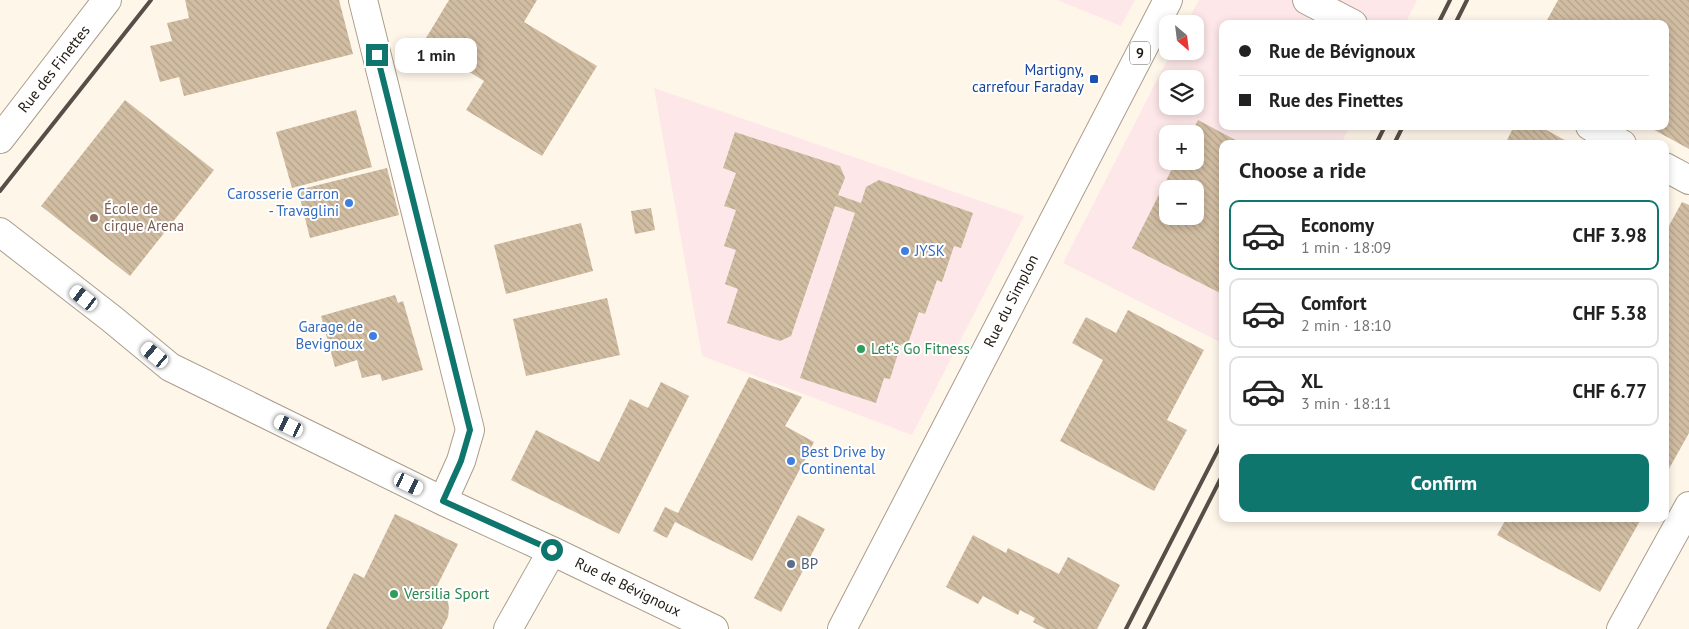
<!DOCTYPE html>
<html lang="en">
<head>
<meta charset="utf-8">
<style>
  body { margin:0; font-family:"PT Sans",sans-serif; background:#f2f2f2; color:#222; height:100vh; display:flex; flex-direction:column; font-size:19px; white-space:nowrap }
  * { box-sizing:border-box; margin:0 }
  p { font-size:16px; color:#767676 }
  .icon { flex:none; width:28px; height:28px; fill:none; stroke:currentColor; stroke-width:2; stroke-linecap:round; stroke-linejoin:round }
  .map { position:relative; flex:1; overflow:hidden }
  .details { position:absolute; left:1219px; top:140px; width:450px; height:382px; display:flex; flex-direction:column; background:#fff; border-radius:10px; box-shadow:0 2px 8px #0003 }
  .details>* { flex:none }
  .guide { position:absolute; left:1219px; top:20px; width:450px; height:110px; border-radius:10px; box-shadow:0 2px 8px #0003; display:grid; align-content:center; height:110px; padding:0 20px; background:#fff }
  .needle { width:32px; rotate:152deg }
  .fabs { position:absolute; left:1159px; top:15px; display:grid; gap:10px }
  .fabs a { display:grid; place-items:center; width:45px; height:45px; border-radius:10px; background:#fff; box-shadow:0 2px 8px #0003; font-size:25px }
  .end { position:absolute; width:22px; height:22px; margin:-11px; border:6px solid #0f766e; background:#fff; box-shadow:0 0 0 2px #fff }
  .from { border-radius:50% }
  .bubble { position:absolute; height:35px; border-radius:10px; background:#fff; box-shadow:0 2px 8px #0003; font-size:16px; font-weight:700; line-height:35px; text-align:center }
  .car { position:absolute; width:15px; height:30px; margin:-15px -8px; border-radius:6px; box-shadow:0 0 4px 1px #0007; background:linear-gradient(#fff 24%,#345 0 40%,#fff 0 76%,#345 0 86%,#fff 0) }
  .guide b { display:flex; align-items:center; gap:18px; height:48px; font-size:19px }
  .guide b+b { border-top:1px solid #e0e0e0 }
  .guide i { width:12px; height:12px; background:#222 }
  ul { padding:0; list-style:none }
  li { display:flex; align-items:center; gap:15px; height:70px; margin:0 10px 8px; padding:0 10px; border:2px solid #e0e0e0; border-radius:10px }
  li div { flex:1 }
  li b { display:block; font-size:19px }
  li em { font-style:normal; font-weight:700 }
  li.current { border-color:#0f766e }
  li>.icon { width:45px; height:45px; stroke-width:1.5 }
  h2 { padding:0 20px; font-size:22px; line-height:60px }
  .button { display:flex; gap:10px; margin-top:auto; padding:10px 20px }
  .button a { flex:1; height:58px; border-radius:10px; background:#0f766e; color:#fff; font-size:20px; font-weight:700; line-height:58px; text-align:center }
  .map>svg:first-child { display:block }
</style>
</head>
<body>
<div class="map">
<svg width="1689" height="629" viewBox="0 0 1689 629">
  <defs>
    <pattern id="building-back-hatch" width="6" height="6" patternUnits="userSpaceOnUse" patternTransform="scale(1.25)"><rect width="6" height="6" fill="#d1bda2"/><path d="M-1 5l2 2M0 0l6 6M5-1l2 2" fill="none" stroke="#b3a28b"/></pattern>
  </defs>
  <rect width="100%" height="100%" fill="#fff6ea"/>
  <path fill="#fde7e8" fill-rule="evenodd" d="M 1057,0 L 1135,0 L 1121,26 Z
    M 1199,0 L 1417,0 L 1405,24 L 1222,24 L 1222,126 L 1350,126 L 1341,144 L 1222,144 L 1222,343 L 1063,263 L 1172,51 L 1195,51 L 1195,24 L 1186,24 ZM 1168,79 L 1195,79 L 1195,106 L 1168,106 ZM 1168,134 L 1195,134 L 1195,161 L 1168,161 ZM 1168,189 L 1195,189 L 1195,216 L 1168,216 Z
    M 654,88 L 1024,216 L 912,435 L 702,356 Z"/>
  <path fill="url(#building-back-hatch)" fill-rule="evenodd" d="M 185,0 L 339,0 L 353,54 L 184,96 L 179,77 L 160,82 L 150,46 L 172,41 L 167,23 L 189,18 Z
    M 449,0 L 537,0 L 524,22 L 597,66 L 542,156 L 466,110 L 484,81 L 423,43 Z
    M 1558,0 L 1689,0 L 1689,149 L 1647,126 L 1665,126 L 1665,24 L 1545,24 Z
    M 125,100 L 214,170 L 130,276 L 41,206 Z
    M 356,110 L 372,167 L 292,188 L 276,132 Z
    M 1198,120 L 1243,144 L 1222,144 L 1222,294 L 1132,248 L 1176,161 L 1195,161 L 1195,134 L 1191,134 ZM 1168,189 L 1195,189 L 1195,216 L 1168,216 Z
    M 1514,126 L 1539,126 L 1572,144 L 1505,144 Z
    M 735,132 L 840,166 L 845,178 L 838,195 L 861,203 L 866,187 L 879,180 L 973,213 L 961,248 L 954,246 L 942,282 L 937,280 L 925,314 L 919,312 L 907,346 L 901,344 L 890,379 L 884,378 L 876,403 L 800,378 L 855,213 L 835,206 L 791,336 L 780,341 L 727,323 L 738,289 L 725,284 L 736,250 L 724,246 L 736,210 L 724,206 L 736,173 L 723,168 Z
    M 387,168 L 399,215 L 310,238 L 298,190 Z
    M 1682,202 L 1689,205 L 1689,433 L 1665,476 L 1665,233 Z
    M 651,208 L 655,230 L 635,234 L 631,211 Z
    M 581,223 L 593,271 L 506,294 L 494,245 Z
    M 395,295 L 398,303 L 403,301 L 423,370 L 382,381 L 380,374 L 362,378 L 357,360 L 335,367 L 321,316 Z
    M 607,298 L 620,355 L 526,376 L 513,319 Z
    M 1128,310 L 1204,350 L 1167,420 L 1187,430 L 1154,491 L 1060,441 L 1103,360 L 1072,343 L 1086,317 L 1116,333 Z
    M 749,377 L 802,397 L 785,426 L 814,442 L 752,561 L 675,522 L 667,538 L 653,531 L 665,507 L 678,513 Z
    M 661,382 L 689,396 L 619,534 L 511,480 L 536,430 L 599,462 L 630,399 L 648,408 Z
    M 395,514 L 458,544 L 437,586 L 447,597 L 449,608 L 448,617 L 442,629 L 326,629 L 354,573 L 364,578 Z
    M 798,515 L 825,529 L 781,612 L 754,598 Z
    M 1506,519 L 1641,519 L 1600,592 L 1497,535 Z
    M 973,535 L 1006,553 L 1008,548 L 1059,574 L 1068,557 L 1120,585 L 1097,629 L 1046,629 L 1033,622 L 1035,618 L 1020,610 L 1018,615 L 983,596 L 978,604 L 946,587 Z"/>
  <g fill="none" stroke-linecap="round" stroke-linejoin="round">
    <g stroke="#aa9d8a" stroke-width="30">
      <path id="street" d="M 363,0 L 470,430 L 461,461 L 443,501
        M 1307,0 L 1353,24
        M 1590,126 L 1622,144
        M 0,139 L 107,0
        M 1665,167 L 1689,180
        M 0,232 L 112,319 L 170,367 L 443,501 L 552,551 L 714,629
        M 508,629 L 552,551
        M 1621,629 L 1689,506"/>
    </g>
    <g stroke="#aa9d8a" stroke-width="30">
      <path id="primary" d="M 842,629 L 1168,0"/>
    </g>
    <use href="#street" stroke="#fff" stroke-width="28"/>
    <use href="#primary" stroke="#fff" stroke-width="28"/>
    <path stroke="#554f47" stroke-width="4" d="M 1438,24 L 1450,0
      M 1455,24 L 1467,0
      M 1376,144 L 1385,126
      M 1394,144 L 1403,126
      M 0,191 L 151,0
      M 1126,629 L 1222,442
      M 1144,629 L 1222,476"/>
  </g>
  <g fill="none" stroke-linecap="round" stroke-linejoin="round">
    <path stroke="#0f766e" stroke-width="6" d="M 377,55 L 470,430 L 461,461 L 443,501 L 552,550"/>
  </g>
  <rect fill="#1a4fb4" stroke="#fff" stroke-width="2" x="1089" y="74" width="10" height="10" rx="2.5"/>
  <g fill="#3f7fe0" stroke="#fff" stroke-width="2">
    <circle cx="349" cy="203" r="5"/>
    <circle cx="905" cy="251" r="5"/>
    <circle cx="373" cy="336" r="5"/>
    <circle cx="791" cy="461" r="5"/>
  </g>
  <circle fill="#8d6e63" stroke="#fff" stroke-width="2" cx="94" cy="218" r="5"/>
  <g fill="#2e9e5b" stroke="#fff" stroke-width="2">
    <circle cx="861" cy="349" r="5"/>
    <circle cx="394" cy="594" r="5"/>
  </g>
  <circle fill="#5c6f8a" stroke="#fff" stroke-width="2" cx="791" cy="564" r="5"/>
  <g text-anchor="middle" stroke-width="4" stroke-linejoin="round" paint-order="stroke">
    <rect fill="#fff" stroke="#625f5a" stroke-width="1" x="1130" y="41.5" width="20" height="23" rx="4"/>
    <g font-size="14" font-weight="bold" fill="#1f1a13">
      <text x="1140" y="58">9</text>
    </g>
    <g font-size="15" fill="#1f1a13" stroke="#fff">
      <text transform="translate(54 69) rotate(-52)" y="5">Rue des Finettes</text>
      <text transform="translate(1011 301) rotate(-63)" y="5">Rue du Simplon</text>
      <text transform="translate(628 587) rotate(26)" y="5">Rue de Bévignoux</text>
    </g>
    <g font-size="15" fill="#164399" stroke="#fff" text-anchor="end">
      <text x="1084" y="75">Martigny,<tspan x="1084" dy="17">carrefour Faraday</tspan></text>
    </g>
    <g font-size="15" fill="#366cbe" stroke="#fff" text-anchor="end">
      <text x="339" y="199">Carosserie Carron<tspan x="339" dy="17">- Travaglini</tspan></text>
      <text x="915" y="256" text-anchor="start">JYSK</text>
      <text x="363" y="332">Garage de<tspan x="363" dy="17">Bevignoux</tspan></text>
      <text x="801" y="457" text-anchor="start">Best Drive by<tspan x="801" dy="17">Continental</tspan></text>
    </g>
    <g font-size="15" fill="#785e54" stroke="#fff" text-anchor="start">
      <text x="104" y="214">École de<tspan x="104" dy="17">cirque Arena</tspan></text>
    </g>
    <g font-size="15" fill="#27864d" stroke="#fff" text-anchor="start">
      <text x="871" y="354">Let's Go Fitness</text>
      <text x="404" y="599">Versilia Sport</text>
    </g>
    <g font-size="15" fill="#4e5e75" stroke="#fff" text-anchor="start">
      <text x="801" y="569">BP</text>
    </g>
  </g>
</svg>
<div class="fabs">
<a><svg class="needle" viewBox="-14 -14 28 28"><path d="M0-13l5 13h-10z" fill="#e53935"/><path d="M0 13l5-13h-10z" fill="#767676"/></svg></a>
<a><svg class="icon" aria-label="layers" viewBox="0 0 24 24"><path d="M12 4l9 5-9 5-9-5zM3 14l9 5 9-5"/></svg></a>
<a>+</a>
<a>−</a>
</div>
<i class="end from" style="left:552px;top:550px"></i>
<i class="end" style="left:377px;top:55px"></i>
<div class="bubble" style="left:395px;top:38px;width:82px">1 min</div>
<i class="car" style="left:84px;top:298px;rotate:308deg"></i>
<i class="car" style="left:155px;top:355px;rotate:310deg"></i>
<i class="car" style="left:289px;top:426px;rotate:296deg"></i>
<i class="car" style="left:409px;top:484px;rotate:116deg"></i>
<div class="guide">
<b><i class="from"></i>Rue de Bévignoux</b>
<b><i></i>Rue des Finettes</b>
</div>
<section class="details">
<h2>Choose a ride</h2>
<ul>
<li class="current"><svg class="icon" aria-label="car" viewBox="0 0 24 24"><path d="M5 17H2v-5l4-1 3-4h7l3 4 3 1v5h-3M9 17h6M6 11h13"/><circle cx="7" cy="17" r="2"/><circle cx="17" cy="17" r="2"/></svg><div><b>Economy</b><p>1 min · 18:09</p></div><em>CHF 3.98</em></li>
<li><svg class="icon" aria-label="car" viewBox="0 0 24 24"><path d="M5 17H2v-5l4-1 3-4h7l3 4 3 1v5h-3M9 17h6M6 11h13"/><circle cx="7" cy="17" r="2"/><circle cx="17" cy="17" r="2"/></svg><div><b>Comfort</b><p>2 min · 18:10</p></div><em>CHF 5.38</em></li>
<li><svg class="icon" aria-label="car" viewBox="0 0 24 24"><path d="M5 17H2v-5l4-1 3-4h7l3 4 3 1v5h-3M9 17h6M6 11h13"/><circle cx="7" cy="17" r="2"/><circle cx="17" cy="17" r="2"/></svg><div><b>XL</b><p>3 min · 18:11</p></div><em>CHF 6.77</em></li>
</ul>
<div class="button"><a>Confirm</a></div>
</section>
</div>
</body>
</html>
